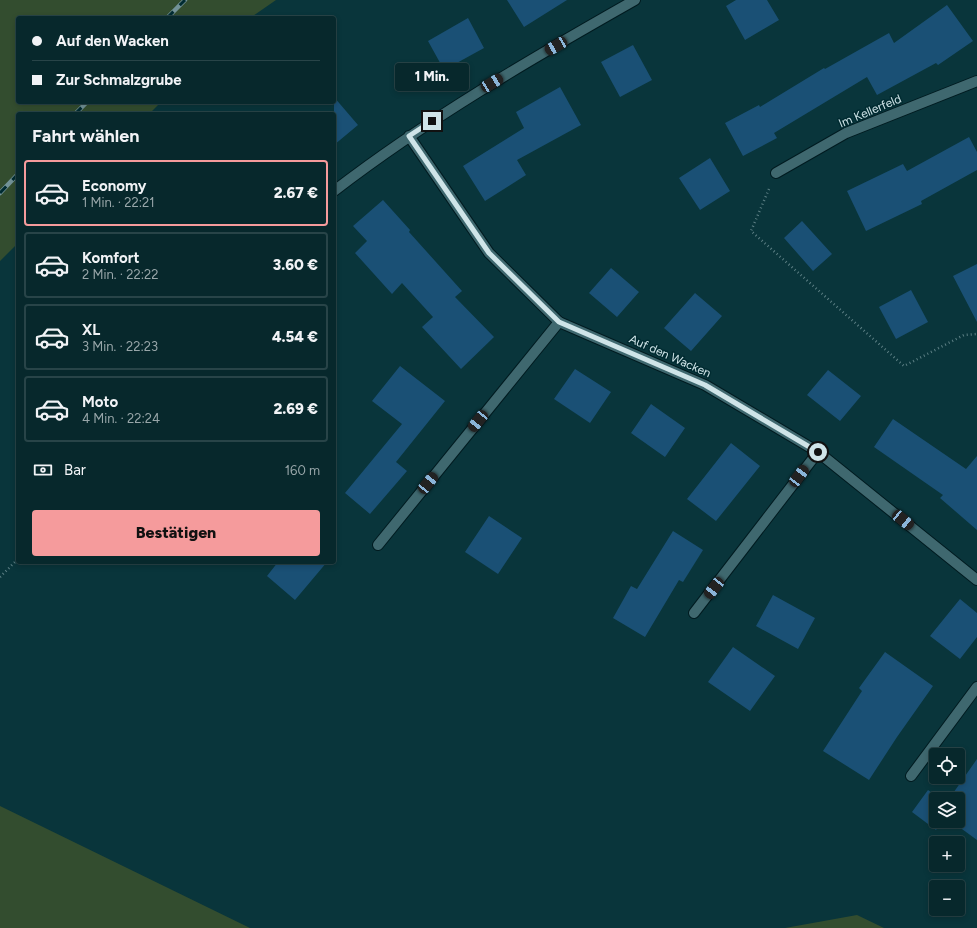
<!DOCTYPE html>
<html lang="de">
<head>
<meta charset="utf-8">
<style>
  body { margin:0; font-family:Figtree,sans-serif; background:#153438; color:#f1f3f6; height:100vh; display:flex; flex-direction:column; font-size:15px; white-space:nowrap }
  * { box-sizing:border-box; margin:0 }
  p { font-size:13px; color:#98a6a9 }
  .icon { flex:none; width:22px; height:22px; fill:none; stroke:currentColor; stroke-width:2; stroke-linecap:round; stroke-linejoin:round }
  .map { position:relative; flex:1; overflow:hidden }
  .details { position:absolute; left:16px; top:112px; width:320px; height:452px; display:flex; flex-direction:column; background:#07282c; border-radius:4px; box-shadow:0 2px 6px #0003,0 0 0 1px #284448 }
  .details>* { flex:none }
  .guide { position:absolute; left:16px; top:16px; width:320px; height:88px; border-radius:4px; box-shadow:0 2px 6px #0003,0 0 0 1px #284448; display:grid; align-content:center; height:88px; padding:0 16px; background:#07282c }
  .buttons { position:absolute; left:929px; top:748px; display:grid; gap:8px }
  .buttons a { display:grid; place-items:center; width:36px; height:36px; border-radius:4px; background:#07282c; box-shadow:0 2px 6px #0003,0 0 0 1px #284448; font-size:20px }
  .end { position:absolute; width:18px; height:18px; margin:-9px; border:5px solid #cfe4e8; background:#111; box-shadow:0 0 0 2px #111 }
  .from { border-radius:50% }
  .bubble { position:absolute; height:28px; border-radius:4px; background:#07282c; box-shadow:0 2px 6px #0003,0 0 0 1px #284448; font-size:13px; font-weight:800; line-height:28px; text-align:center }
  .car { position:absolute; width:12px; height:24px; margin:-12px -6px; border-radius:5px; box-shadow:0 0 3px 1px #0007; background:linear-gradient(#222 24%,#8ab4d8 0 40%,#222 0 76%,#8ab4d8 0 86%,#222 0) }
  .guide b { display:flex; align-items:center; gap:14px; height:38px; font-size:15px }
  .guide b+b { border-top:1px solid #284448 }
  .guide i { width:10px; height:10px; background:#f1f3f6 }
  ul { padding:0; list-style:none }
  li { display:flex; align-items:center; gap:12px; height:66px; margin:0 8px 6px; padding:0 8px; border:2px solid #284448; border-radius:4px }
  li div { flex:1 }
  li b { display:block; font-size:15px }
  li em { font-style:normal; font-weight:800 }
  li.active { border-color:#f59b9c }
  li>.icon { width:36px; height:36px; stroke-width:1.5 }
  h2 { padding:0 16px; font-size:18px; line-height:48px }
  .pay { display:flex; align-items:center; gap:10px; height:44px; padding:0 16px; font-size:15px }
  .pay p { margin-inline-start:auto }
  .button { display:flex; gap:8px; margin-top:auto; padding:8px 16px }
  .button a { flex:1; height:46px; border-radius:4px; background:#f59b9c; color:#111; font-size:16px; font-weight:800; line-height:46px; text-align:center }
  .map>svg:first-child { display:block }
</style>
</head>
<body>
<div class="map">
<svg width="977" height="928" viewBox="0 0 977 928">
  <rect width="100%" height="100%" fill="#09353b"/>
  <path fill="#334d2f" d="M 0,0 L 276,0 L 250,18 L 18,18 L 18,102 L 161,102 L 149,114 L 18,114 L 18,243 L 0,261 Z
    M 0,806 L 250,928 L 0,928 Z
    M 857,915 L 884,928 L 785,928 Z"/>
  <path fill="#1a5075" d="M 507,0 L 567,0 L 524,27 Z
    M 736,0 L 767,0 L 779,20 L 745,40 L 726,6 Z
    M 947,5 L 973,41 L 938,65 L 936,63 L 877,95 L 867,77 L 774,133 L 777,138 L 743,156 L 725,123 L 759,105 L 760,107 L 824,68 L 825,69 L 889,33 L 894,43 Z
    M 468,18 L 484,48 L 444,70 L 428,41 Z
    M 633,45 L 652,80 L 620,97 L 601,62 Z
    M 560,87 L 581,125 L 517,160 L 526,175 L 485,201 L 463,166 L 524,128 L 516,112 Z
    M 334,97 L 358,125 L 334,145 Z
    M 969,137 L 977,152 L 977,170 L 921,201 L 922,204 L 866,231 L 847,191 L 903,164 L 907,171 Z
    M 710,158 L 730,191 L 700,210 L 679,178 Z
    M 383,200 L 410,230 L 409,232 L 462,291 L 455,297 L 494,337 L 461,369 L 422,327 L 433,317 L 402,283 L 392,294 L 355,253 L 367,241 L 353,226 Z
    M 802,221 L 832,254 L 813,271 L 784,238 Z
    M 977,264 L 977,322 L 953,276 Z
    M 611,268 L 639,292 L 617,317 L 589,293 Z
    M 911,290 L 928,322 L 896,339 L 879,307 Z
    M 695,293 L 722,316 L 691,351 L 664,328 Z
    M 400,366 L 445,401 L 396,462 L 407,471 L 370,514 L 345,493 L 402,424 L 372,401 Z
    M 575,369 L 611,392 L 590,423 L 554,399 Z
    M 828,370 L 861,396 L 840,421 L 807,395 Z
    M 651,404 L 685,428 L 665,457 L 631,433 Z
    M 893,419 L 966,469 L 977,456 L 977,530 L 940,498 L 943,495 L 874,447 Z
    M 731,443 L 760,466 L 716,521 L 687,499 Z
    M 489,516 L 522,538 L 498,574 L 465,552 Z
    M 673,531 L 703,550 L 683,582 L 679,580 L 645,637 L 613,618 L 631,586 L 637,589 Z
    M 278,562 L 327,562 L 295,600 L 267,576 Z
    M 773,595 L 815,618 L 798,649 L 756,626 Z
    M 960,599 L 977,613 L 977,637 L 960,659 L 930,636 Z
    M 733,647 L 775,676 L 750,711 L 708,682 Z
    M 885,652 L 933,686 L 897,737 L 869,780 L 823,751 L 862,691 L 859,688 Z
    M 977,759 L 977,840 L 951,821 L 958,821 L 958,799 L 949,799 Z
    M 928,790 L 941,799 L 936,799 L 936,821 L 942,821 L 936,830 L 912,812 Z"/>
  <g fill="none" stroke-linecap="round" stroke-linejoin="round">
    <g stroke="#001b20" stroke-width="12">
      <path id="lane" d="M 378,545 L 559,322
        M 694,613 L 818,452
        M 911,776 L 977,687"/>
    </g>
    <g stroke="#001b20" stroke-width="12">
      <path id="street" d="M 409,136 L 489,253 L 559,322 L 705,385 L 818,452 L 977,580
        M 776,173 L 846,133 L 977,81
        M 334,191 C 429,118 531,59 635,0"/>
    </g>
    <path stroke="#5c7f84" stroke-width="2.5" stroke-dasharray="1 3" stroke-linecap="butt" d="M 769,189 L 751,231 L 904,366 L 964,335 L 977,334
      M 0,577 L 18,559"/>
    <use href="#lane" stroke="#3f686f" stroke-width="10"/>
    <use href="#street" stroke="#3f686f" stroke-width="10"/>
    <g stroke="#729297" stroke-width="4.5">
      <path id="rail" d="M 167,18 L 185,0
        M 75,114 L 87,102
        M 0,193 L 18,174"/>
    </g>
    <use href="#rail" stroke="#002b31" stroke-width="3" stroke-dasharray="9" stroke-linecap="butt"/>
  </g>
  <g fill="none" stroke-linecap="round" stroke-linejoin="round">
    <path stroke="#cfe4e8" stroke-width="5" d="M 432,121 L 409,136 L 489,253 L 559,322 L 705,385 L 818,452"/>
  </g>
  <g text-anchor="middle" stroke-width="3" stroke-linejoin="round" paint-order="stroke">
    <g font-size="12" fill="#cfe4e8" stroke="#002b31">
      <text transform="translate(870 111) rotate(-23)" y="4">Im Kellerfeld</text>
      <text transform="translate(670 356) rotate(24)" y="4">Auf den Wacken</text>
    </g>
  </g>
</svg>
<div class="buttons">
<a><svg class="icon" aria-label="locate" viewBox="0 0 24 24"><circle cx="12" cy="12" r="6"/><path d="M12 2v4M12 18v4M2 12h4M18 12h4"/></svg></a>
<a><svg class="icon" aria-label="layers" viewBox="0 0 24 24"><path d="M12 4l9 5-9 5-9-5zM3 14l9 5 9-5"/></svg></a>
<a>+</a>
<a>−</a>
</div>
<i class="end from" style="left:818px;top:452px"></i>
<i class="end" style="left:432px;top:121px"></i>
<div class="bubble" style="left:395px;top:63px;width:74px">1 Min.</div>
<i class="car" style="left:556px;top:46px;rotate:240deg"></i>
<i class="car" style="left:492px;top:83px;rotate:59deg"></i>
<i class="car" style="left:478px;top:421px;rotate:219deg"></i>
<i class="car" style="left:799px;top:476px;rotate:37deg"></i>
<i class="car" style="left:428px;top:483px;rotate:39deg"></i>
<i class="car" style="left:903px;top:520px;rotate:129deg"></i>
<i class="car" style="left:714px;top:588px;rotate:218deg"></i>
<div class="guide">
<b><i class="from"></i>Auf den Wacken</b>
<b><i></i>Zur Schmalzgrube</b>
</div>
<section class="details">
<h2>Fahrt wählen</h2>
<ul>
<li class="active"><svg class="icon" aria-label="car" viewBox="0 0 24 24"><path d="M5 17H2v-5l4-1 3-4h7l3 4 3 1v5h-3M9 17h6M6 11h13"/><circle cx="7" cy="17" r="2"/><circle cx="17" cy="17" r="2"/></svg><div><b>Economy</b><p>1 Min. · 22:21</p></div><em>2.67 €</em></li>
<li><svg class="icon" aria-label="car" viewBox="0 0 24 24"><path d="M5 17H2v-5l4-1 3-4h7l3 4 3 1v5h-3M9 17h6M6 11h13"/><circle cx="7" cy="17" r="2"/><circle cx="17" cy="17" r="2"/></svg><div><b>Komfort</b><p>2 Min. · 22:22</p></div><em>3.60 €</em></li>
<li><svg class="icon" aria-label="car" viewBox="0 0 24 24"><path d="M5 17H2v-5l4-1 3-4h7l3 4 3 1v5h-3M9 17h6M6 11h13"/><circle cx="7" cy="17" r="2"/><circle cx="17" cy="17" r="2"/></svg><div><b>XL</b><p>3 Min. · 22:23</p></div><em>4.54 €</em></li>
<li><svg class="icon" aria-label="car" viewBox="0 0 24 24"><path d="M5 17H2v-5l4-1 3-4h7l3 4 3 1v5h-3M9 17h6M6 11h13"/><circle cx="7" cy="17" r="2"/><circle cx="17" cy="17" r="2"/></svg><div><b>Moto</b><p>4 Min. · 22:24</p></div><em>2.69 €</em></li>
</ul>
<div class="pay"><svg class="icon" aria-label="cash" viewBox="0 0 24 24"><path d="M3 7h18v10H3z"/><circle cx="12" cy="12" r="2"/></svg>Bar<p>160 m</p></div>
<div class="button"><a>Bestätigen</a></div>
</section>
</div>
</body>
</html>
